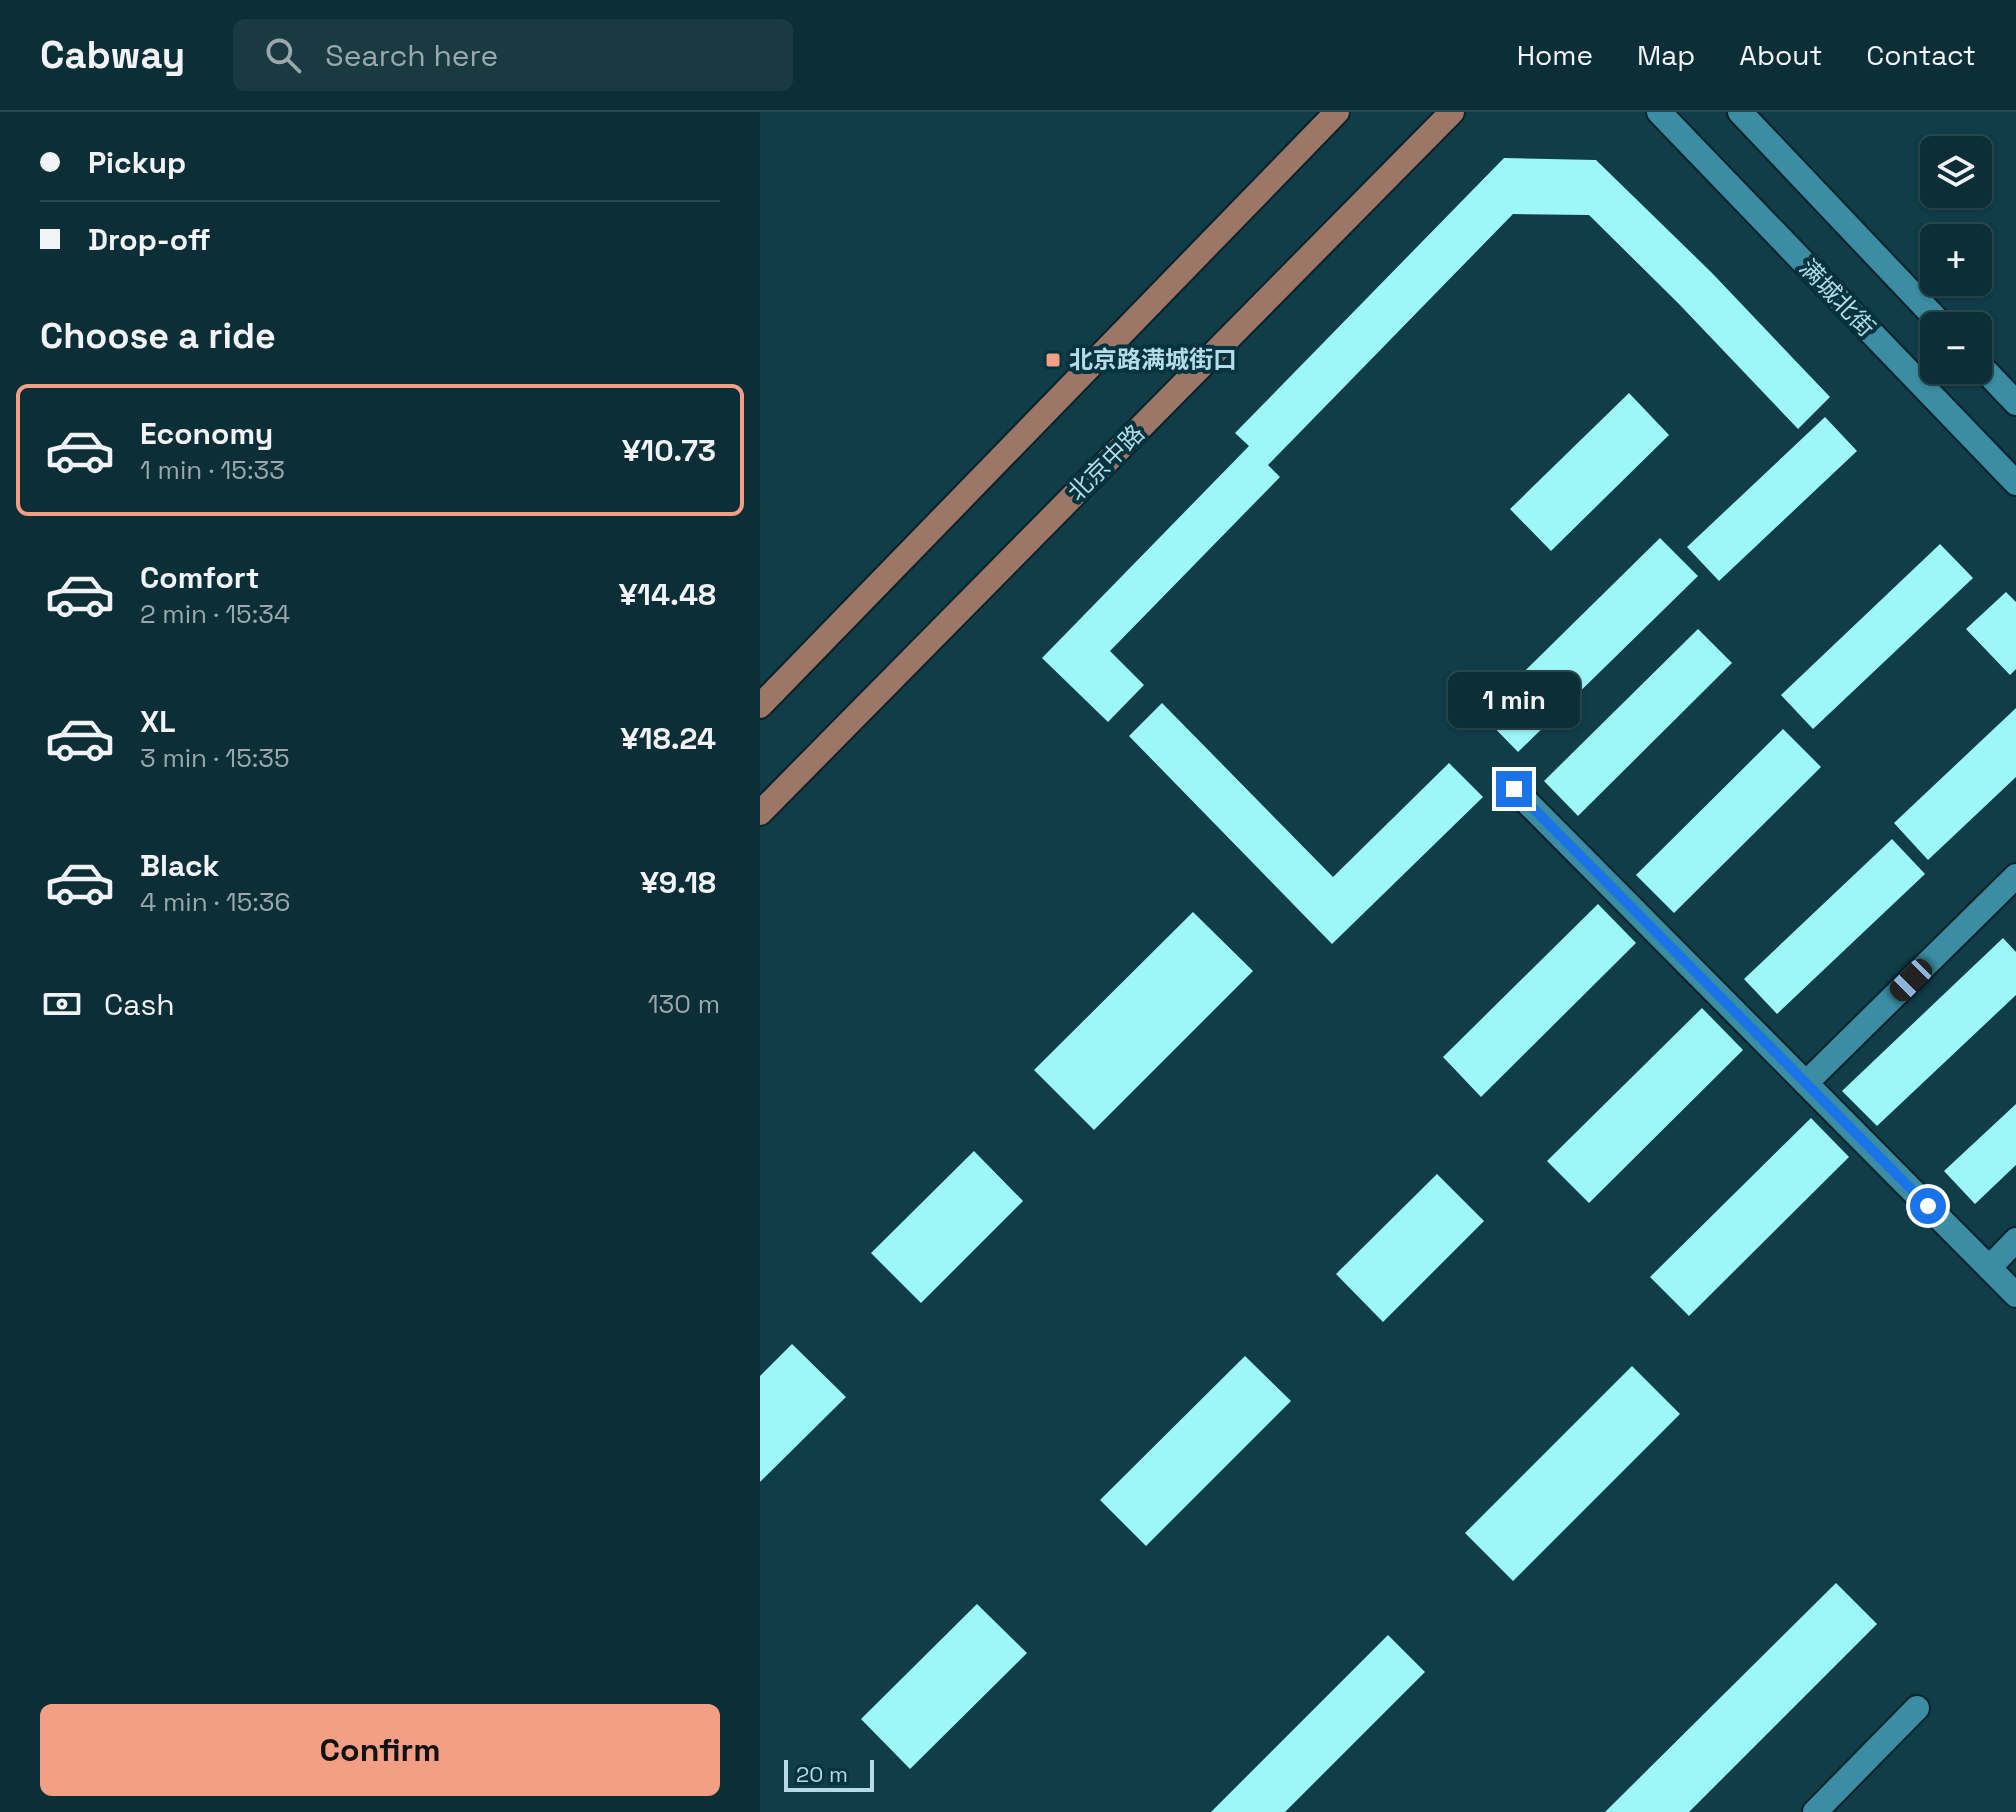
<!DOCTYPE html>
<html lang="en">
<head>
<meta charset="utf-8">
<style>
  body { margin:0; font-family:"Space Grotesk","Noto Sans SC",sans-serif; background:#1a3a42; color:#f1f3f6; height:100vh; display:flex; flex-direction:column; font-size:30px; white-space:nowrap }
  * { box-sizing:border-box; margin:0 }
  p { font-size:26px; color:#9aa8ad }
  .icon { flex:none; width:44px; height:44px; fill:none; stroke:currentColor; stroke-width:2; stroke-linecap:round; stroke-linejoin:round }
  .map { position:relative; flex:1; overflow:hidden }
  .side { display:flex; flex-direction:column; background:#0c2e36; width:760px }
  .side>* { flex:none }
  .hud { display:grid; align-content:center; height:176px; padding:0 40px; background:#0c2e36 }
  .tools { position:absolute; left:1160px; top:24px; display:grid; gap:16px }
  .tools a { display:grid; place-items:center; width:72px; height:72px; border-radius:12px; background:#0c2e36; box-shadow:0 2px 6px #0004,0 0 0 2px #2c4a51; font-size:40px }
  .scale { position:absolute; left:24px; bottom:20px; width:90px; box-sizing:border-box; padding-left:8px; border:4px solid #b6dbe7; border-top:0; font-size:22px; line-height:28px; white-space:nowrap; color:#b6dbe7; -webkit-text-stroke:6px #03333e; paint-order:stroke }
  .end { position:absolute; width:36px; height:36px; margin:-18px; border:10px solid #1a73e8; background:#fff; box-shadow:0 0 0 4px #fff }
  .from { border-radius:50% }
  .bubble { position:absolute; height:56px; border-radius:12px; background:#0c2e36; box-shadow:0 2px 6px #0004,0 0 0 2px #2c4a51; font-size:26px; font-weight:600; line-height:56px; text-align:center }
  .car { position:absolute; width:24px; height:48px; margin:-24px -12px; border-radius:10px; box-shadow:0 0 6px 2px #0007; background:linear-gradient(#222 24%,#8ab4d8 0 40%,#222 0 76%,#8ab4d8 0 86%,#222 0) }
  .hud b { display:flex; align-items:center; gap:28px; height:76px; font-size:30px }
  .hud b+b { border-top:2px solid #2c4a51 }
  .hud i { width:20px; height:20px; background:#f1f3f6 }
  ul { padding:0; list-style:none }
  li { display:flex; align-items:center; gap:24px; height:132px; margin:0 16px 12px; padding:0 24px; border:4px solid transparent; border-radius:12px }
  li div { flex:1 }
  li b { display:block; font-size:30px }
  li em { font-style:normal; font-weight:600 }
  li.active { border-color:#f39f85 }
  li>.icon { width:72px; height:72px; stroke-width:1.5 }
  h2 { padding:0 40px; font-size:36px; line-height:96px }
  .pay { display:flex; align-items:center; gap:20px; height:88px; padding:0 40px; font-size:30px }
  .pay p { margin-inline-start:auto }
  .primary-button { display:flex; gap:16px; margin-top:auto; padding:16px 40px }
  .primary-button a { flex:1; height:92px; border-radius:12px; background:#f39f85; color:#111; font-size:32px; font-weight:600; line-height:92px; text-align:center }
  header { display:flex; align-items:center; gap:48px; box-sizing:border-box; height:112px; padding:0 40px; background:#0c2e36; border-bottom:2px solid #2c4a51 }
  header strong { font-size:38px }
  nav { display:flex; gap:44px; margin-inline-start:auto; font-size:28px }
  .search { width:560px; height:72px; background:#1a3a42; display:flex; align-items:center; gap:20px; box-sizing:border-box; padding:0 28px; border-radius:12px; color:#9aa8ad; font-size:30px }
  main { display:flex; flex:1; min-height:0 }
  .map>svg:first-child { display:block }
</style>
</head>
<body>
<header>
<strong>Cabway</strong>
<div class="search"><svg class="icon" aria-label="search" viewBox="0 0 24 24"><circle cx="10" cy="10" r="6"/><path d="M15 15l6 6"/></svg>Search here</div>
<nav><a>Home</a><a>Map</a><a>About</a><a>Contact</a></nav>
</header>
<main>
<section class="side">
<div class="hud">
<b><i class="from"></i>Pickup</b>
<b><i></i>Drop-off</b>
</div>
<h2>Choose a ride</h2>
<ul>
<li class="active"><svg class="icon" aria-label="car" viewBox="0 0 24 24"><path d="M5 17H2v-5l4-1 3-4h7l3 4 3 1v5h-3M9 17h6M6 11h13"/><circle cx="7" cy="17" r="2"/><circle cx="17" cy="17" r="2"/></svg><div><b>Economy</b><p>1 min · 15:33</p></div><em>¥10.73</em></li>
<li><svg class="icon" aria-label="car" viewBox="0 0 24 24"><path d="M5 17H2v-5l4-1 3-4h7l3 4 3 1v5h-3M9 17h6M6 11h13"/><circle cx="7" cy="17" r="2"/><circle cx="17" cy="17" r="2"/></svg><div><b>Comfort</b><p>2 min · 15:34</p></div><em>¥14.48</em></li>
<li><svg class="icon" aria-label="car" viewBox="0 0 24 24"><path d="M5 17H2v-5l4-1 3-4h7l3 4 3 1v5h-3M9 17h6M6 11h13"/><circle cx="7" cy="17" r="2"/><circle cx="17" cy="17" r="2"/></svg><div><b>XL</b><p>3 min · 15:35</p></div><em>¥18.24</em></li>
<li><svg class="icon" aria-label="car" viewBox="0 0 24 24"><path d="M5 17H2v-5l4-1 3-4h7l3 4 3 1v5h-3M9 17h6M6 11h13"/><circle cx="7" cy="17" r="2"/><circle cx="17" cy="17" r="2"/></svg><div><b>Black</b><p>4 min · 15:36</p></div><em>¥9.18</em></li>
</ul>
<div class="pay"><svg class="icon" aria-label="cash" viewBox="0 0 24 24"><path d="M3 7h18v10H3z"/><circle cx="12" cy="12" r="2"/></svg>Cash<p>130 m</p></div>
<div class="primary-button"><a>Confirm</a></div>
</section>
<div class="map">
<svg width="1256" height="1700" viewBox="0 0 1256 1700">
  <rect width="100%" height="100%" fill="#103d48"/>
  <path fill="#9df6f8" d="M 744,46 L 836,48 L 951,160 L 1070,285 L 1038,317 L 918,191 L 829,103 L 753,102 L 508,353 L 520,365 L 350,539 L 384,573 L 348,610 L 282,546 L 489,334 L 475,321 Z
    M 869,281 L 909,323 L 791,439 L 750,397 Z
    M 1065,305 L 1097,339 L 959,469 L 927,435 Z
    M 900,426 L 938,464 L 758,640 L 721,602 Z
    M 1180,432 L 1213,466 L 1053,617 L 1021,583 Z
    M 1246,480 L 1256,490 L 1256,557 L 1250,563 L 1206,517 Z
    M 938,517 L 972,551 L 818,704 L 784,669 Z
    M 402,591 L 573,765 L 689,651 L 723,685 L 572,832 L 369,624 Z
    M 1256,596 L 1256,665 L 1168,748 L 1134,711 Z
    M 1023,617 L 1061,655 L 914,801 L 876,763 Z
    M 1132,727 L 1165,762 L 1017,902 L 984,867 Z
    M 838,792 L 876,831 L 721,985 L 683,945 Z
    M 433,800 L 493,859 L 334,1018 L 274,958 Z
    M 1243,826 L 1256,840 L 1256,883 L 1117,1014 L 1082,979 Z
    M 942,896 L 983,938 L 829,1091 L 787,1049 Z
    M 1256,992 L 1256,1053 L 1215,1092 L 1184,1059 Z
    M 1051,1006 L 1089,1045 L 929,1204 L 890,1165 Z
    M 214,1039 L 263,1089 L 161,1191 L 111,1141 Z
    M 677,1062 L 724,1109 L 623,1210 L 576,1162 Z
    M 32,1232 L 86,1285 L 0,1370 L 0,1264 Z
    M 485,1244 L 531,1289 L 386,1434 L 340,1388 Z
    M 872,1254 L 920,1302 L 753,1469 L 705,1421 Z
    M 1076,1471 L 1117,1512 L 929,1700 L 845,1700 Z
    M 217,1492 L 267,1541 L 150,1657 L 101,1607 Z
    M 628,1523 L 665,1560 L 525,1700 L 451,1700 Z"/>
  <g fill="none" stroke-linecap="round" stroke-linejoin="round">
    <g stroke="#082229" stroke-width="28">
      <path id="street" d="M 754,677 L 1256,1183
        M 1046,971 L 1256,764
        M 1229,1156 L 1256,1128
        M 1055,1700 L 1157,1596"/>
    </g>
    <g stroke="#082229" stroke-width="28">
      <path id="secondary" d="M 899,0 L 1256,371
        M 980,0 L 1183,214
        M 1218,251 L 1256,291"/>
    </g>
    <g stroke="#082229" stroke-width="28">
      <path id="primary" d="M 0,594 L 577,0
        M 0,701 L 692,0"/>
    </g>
    <use href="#street" stroke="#3a8da2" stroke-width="24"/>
    <use href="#secondary" stroke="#3a8da2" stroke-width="24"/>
    <use href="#primary" stroke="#9c7667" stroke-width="24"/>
  </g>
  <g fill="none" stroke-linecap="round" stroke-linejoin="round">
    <path stroke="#1a73e8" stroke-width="10" d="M 754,677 L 1168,1094"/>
  </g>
  <rect fill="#f39f85" stroke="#03333e" stroke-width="3" x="285" y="240" width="16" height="16" rx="4"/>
  <g text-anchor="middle" stroke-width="8" stroke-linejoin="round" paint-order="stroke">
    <g font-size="24" fill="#b6dbe7" stroke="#03333e">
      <text transform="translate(1077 186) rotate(46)" y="8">满城北街</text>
      <text transform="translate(346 351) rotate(-45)" y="8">北京中路</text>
    </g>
    <g font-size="24" font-weight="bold" fill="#b6dbe7" stroke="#03333e" text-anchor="start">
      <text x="309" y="256">北京路满城街口</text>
    </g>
  </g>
</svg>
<div class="tools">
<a><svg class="icon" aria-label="layers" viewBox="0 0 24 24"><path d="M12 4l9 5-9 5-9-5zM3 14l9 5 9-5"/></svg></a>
<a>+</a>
<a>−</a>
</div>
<div class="scale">20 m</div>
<i class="end from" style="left:1168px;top:1094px"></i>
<i class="end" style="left:754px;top:677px"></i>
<div class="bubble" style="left:688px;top:560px;width:132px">1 min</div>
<i class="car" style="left:1151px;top:868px;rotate:225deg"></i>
</div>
</main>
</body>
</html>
